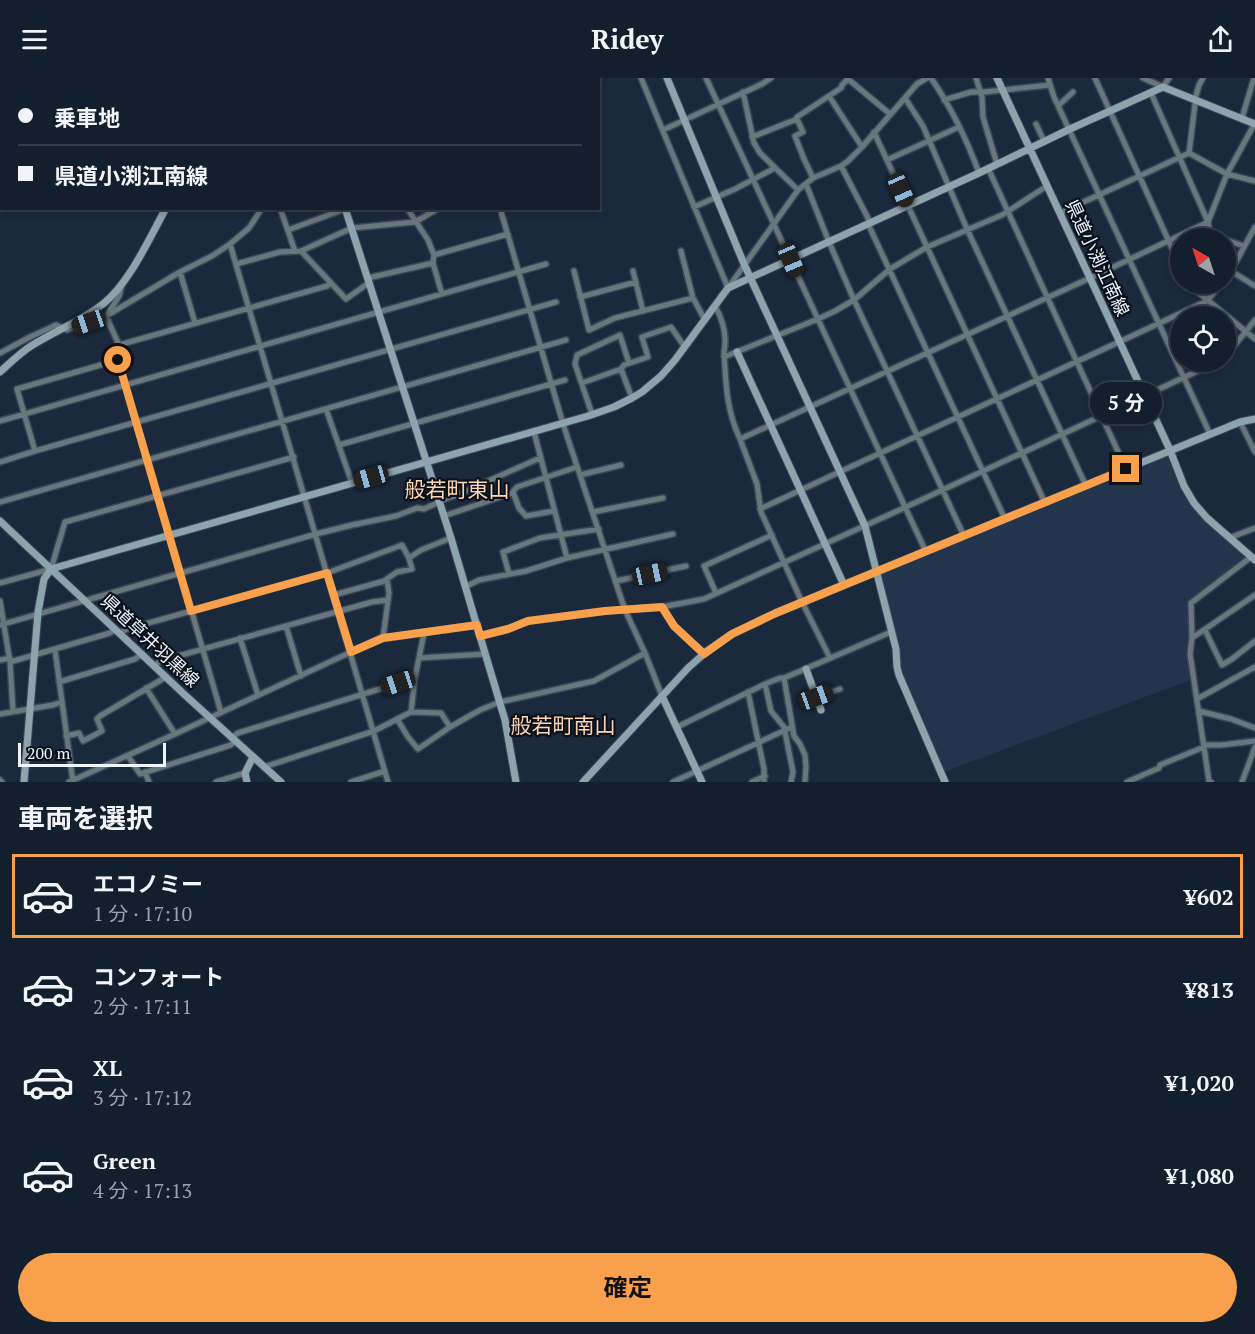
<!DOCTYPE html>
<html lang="ja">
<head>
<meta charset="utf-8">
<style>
  body { margin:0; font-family:"PT Serif","Noto Sans JP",serif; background:#212c39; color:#f1f3f6; height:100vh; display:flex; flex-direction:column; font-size:22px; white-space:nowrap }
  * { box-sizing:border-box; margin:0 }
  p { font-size:20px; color:#9da2aa }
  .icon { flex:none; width:33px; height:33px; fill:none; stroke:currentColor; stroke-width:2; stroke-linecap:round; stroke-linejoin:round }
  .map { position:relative; height:704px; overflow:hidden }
  .panel { display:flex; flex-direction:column; background:#141f2d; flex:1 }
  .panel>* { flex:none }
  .hud { position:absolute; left:0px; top:0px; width:600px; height:132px; box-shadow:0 3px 9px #0003,0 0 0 2px #333d49; display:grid; align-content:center; height:132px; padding:0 18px; background:#141f2d }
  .needle { width:39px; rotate:321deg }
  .fabs { position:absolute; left:1170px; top:150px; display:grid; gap:12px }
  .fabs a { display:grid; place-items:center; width:66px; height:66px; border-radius:50%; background:#141f2d; box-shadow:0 3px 9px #0003,0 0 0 2px #333d49; font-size:30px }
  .scale { position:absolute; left:18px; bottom:15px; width:148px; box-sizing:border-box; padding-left:6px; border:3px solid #eff5fd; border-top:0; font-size:16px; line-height:21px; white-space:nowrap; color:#eff5fd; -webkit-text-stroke:4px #0b111a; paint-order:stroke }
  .end { position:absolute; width:27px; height:27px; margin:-14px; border:8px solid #f8a04b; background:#111; box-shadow:0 0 0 3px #111 }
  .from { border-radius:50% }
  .bubble { position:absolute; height:42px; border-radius:21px; background:#141f2d; box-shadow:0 3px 9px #0003,0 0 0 2px #333d49; font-size:20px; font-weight:700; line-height:42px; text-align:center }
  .car { position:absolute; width:18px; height:36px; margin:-18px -9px; border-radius:8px; box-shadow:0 0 4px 2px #0007; background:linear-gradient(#222 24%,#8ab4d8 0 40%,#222 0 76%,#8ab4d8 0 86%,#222 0) }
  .hud b { display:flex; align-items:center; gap:21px; height:57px; font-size:22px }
  .hud b+b { border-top:2px solid #333d49 }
  .hud i { width:15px; height:15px; background:#f1f3f6 }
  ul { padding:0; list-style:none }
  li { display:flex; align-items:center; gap:18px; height:84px; margin:0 12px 9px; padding:0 6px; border:3px solid transparent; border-radius:0px }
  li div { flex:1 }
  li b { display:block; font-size:22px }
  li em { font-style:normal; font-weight:700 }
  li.selected { border-color:#f8a04b }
  li>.icon { width:54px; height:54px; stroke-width:1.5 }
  h2 { padding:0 18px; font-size:27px; line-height:72px }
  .cta { display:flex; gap:12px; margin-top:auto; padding:12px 18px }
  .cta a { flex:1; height:69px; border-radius:36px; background:#f8a04b; color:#111; font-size:24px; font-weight:700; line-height:69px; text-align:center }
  header { display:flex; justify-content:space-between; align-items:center; height:78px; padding:0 18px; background:#141f2d; font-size:27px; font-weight:700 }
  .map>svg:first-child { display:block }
</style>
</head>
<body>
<header><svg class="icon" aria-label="menu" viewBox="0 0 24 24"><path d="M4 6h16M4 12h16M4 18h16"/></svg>Ridey<svg class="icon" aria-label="share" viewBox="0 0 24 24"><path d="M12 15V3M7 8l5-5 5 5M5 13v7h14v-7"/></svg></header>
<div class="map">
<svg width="1255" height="704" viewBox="0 0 1255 704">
  <rect width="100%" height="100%" fill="#1b293c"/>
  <path fill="#23354d" d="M 1170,372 L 1194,425 L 1251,479 L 1191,525 L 1193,601 L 941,695 L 904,610 L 876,494 Z"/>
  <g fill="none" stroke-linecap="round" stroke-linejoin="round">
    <g stroke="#394657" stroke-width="8">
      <path id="street" d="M 464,0 L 465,2
        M 512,0 L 513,2
        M 641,0 L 728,210 L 798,112 L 813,100 L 841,88 L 848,83 L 862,69 L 917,6 L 927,0
        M 706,0 L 926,474
        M 931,0 C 951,29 967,62 979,95
        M 976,0 L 982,19 L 983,39 L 997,86
        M 1048,0 L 1054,19 L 1210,356
        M 1095,0 L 1180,188
        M 1143,0 L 1163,9 L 1169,0
        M 186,2 L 190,0
        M 743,14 L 754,65 L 760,75 L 798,112
        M 1151,15 L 1208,144 L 1210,156 L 1223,160
        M 829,18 L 862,69
        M 905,20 L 923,48 L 967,151 L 1086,408
        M 944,22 L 971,14 L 984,14 L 1050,7
        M 1059,27 L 1073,14
        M 1242,40 L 1254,0
        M 797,41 L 803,54 L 795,58 L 804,81 L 813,100
        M 1036,46 L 1044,63
        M 663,52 L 762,6 L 771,0
        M 874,54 L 1045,425
        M 752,59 L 797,41 L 797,39 L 841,10 L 842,7 L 848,1 L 890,36
        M 0,70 L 2,69
        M 1189,75 L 1196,18 L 1199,7 L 1203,0
        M 1189,75 L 1227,96 L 1255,103
        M 887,82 L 959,49
        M 841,88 L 868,140 L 870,150 L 1005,441
        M 988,90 L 1126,391
        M 806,106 L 829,164 L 854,222 L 964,458
        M 694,129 L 735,111 L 775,90
        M 280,130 L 295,173
        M 407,130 L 428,162 L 434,177 L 433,185 L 442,216
        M 500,130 L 564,349 L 625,532 L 645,575 L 662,618
        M 1060,135 L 1189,75
        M 288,152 L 345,131
        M 1226,162 L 1244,168
        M 230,166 L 388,704
        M 301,173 L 346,221 L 370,204
        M 681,173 L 693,220
        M 434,177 L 508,156
        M 236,186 L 280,174 L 301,173 L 352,150 L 415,144 L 439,130
        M 574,193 L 589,252 L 615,240 L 693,220 L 705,242
        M 633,193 L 643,233
        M 1231,193 L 1255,208
        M 180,194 L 195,245
        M 368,200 L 433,185
        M 1226,200 L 1231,193 L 1255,149
        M 1188,206 L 1255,261
        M 580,219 L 636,204
        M 715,228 C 723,242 727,259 724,274 C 726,306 726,331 740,361
        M 108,236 L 119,218 L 122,207
        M 106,238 L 119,267 L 118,282 L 221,634
        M 119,267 L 327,208 L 331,205
        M 0,275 L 28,260 L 56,247 L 67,252 L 106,238 L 180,194 L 212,178 L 230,166 L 249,150 L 262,130
        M 1226,278 L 1255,242
        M 724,279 L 818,241 L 835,233 L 854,222 L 890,191 L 927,169 L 1002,137 L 1047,108
        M 621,291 L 632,320
        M 582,305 L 621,291 L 624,287 L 648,279 L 642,259 L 671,249 L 684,268
        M 326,331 L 352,405
        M 592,336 L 575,286 L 577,277 L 620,257 L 629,285
        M 0,343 L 546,186
        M 1240,344 L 1255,374
        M 534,354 L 567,480
        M 339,367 L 565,302
        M 35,373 L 556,224
        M 0,384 L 35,373 L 17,311 L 118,282
        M 580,397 L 621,387
        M 513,414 L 519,430 L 526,438 L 554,433
        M 439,423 L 454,418 L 540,380
        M 0,424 L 566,262
        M 760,431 L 1207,223 L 1221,206
        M 593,434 L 663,420
        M 444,438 L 512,415 L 517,409 L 577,389
        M 1229,460 L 1255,450
        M 509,496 L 503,474 L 540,460 L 599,451
        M 616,503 L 686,488
        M 0,505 L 51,491 L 65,444 L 294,379
        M 465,509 L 479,502 L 526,493 L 567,480 L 673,456
        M 716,515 L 704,488 L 772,457
        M 334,517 L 384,503 L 397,494 L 412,491 L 409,480 L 421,472 L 451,460
        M 0,523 L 10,584 L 13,633
        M 662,529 L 674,548 L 704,576
        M 0,547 L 316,456 L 352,447 L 396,438 L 417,430 L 424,431 L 439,424
        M 286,548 L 301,598
        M 1205,552 L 1222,587 L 1232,581 L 1255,563
        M 120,555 L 127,551 L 327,495 L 402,467 L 409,480
        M 480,558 L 509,551 L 528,543 L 605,533 L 662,529 L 704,521 L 906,429 L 1217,284
        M 240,560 L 258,617
        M 383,560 L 389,515 L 387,501
        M 1192,560 L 1255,517
        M 55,572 L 73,704
        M 419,580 L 485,576
        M 830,580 L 802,524 L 761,434 L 757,406 L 740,361 L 1088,201 L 1208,144 L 1227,96 L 1255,45
        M 0,582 L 10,580
        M 10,584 L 110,555 L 115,551
        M 155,588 L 160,583 L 372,524 L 388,522
        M 784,600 L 794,658 L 800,666 L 805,677 L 806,689 L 805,704
        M 59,604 L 135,581 L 142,576
        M 765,606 L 771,633 L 784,649 L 793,694 L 791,704
        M 146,610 L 175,656
        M 748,614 L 764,691 L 764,704
        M 816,619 L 840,611
        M 1197,621 L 1255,589
        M 1199,633 L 1231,641 L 1255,650
        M 411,634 L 415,600 L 424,555
        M 0,636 L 53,627 L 61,624
        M 397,641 L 408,659 L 418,671 L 450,649
        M 677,649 L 765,606 L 780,600 L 784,600 L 891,554
        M 66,658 L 79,655 L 83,663 L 102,653 L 97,641 L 100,638 L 166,599
        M 231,660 L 238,655 L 415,600
        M 1204,667 L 1221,667 L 1255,663
        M 128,678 L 140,696 L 231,667 L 235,663
        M 264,689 L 374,653 L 411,634 L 441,635 L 450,649 L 480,632 L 500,624 L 594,603 L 645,575
        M 145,694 L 149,704
        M 0,702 L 2,704
        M 69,704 L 175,656 L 379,561 L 477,547
        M 216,704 L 245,695
        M 351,704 L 385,693
        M 673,704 L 792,649
        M 752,704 L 765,698
        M 1127,704 L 1159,690 L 1160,687 L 1204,669
        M 1211,704 L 1209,703 L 1190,576 L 1192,560 L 1191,525 L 1251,479
        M 1242,704 L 1255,669"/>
    </g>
    <g stroke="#394657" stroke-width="9">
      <path id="secondary" d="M 284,0 L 285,2
        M 378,0 L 382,2
        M 667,0 L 744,186 L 865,448 L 896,571 L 897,589 L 899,597 L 945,704
        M 997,0 L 1170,372 L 1184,408 L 1194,425 L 1207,440 L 1255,482
        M 239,2 L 240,0
        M 322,2 L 325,0
        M 553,2 L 555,0
        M 345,130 L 451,460 L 479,555 L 505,642 L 516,704
        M 737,274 L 844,507
        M 0,294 C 10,285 20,275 31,268 C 55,253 81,243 103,226 C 130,204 149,161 166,130
        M 0,443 L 186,618 L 281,704
        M 806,591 L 821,632
        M 662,618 L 702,704
        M 24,704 L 38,534 L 44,501 L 51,491 L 588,338 L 614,329 L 632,320 L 642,314 L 661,298 L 675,282 L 728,210 L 979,95 L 1070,51 L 1163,9 L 1255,46
        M 247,704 L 245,695 L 253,679
        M 583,704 L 688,590 L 706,574 L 732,556 L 776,535 L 1240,344 L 1255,341"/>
    </g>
    <use href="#street" stroke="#69777c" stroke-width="5"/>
    <use href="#secondary" stroke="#8ea4ac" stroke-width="7"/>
  </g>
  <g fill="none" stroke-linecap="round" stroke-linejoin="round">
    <path stroke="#f8a04b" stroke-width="8" d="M 118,282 L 191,533 L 327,495 L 351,574 L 383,560 L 477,547 L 480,558 L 508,551 L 528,543 L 605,533 L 662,529 L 674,548 L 704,576 L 732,556 L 776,535 L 1126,391"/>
  </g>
  <g text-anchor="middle" stroke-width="4.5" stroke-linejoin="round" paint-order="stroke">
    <g font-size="18" fill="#eff5fd" stroke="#0b111a">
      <text transform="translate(1097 180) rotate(65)" y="6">県道小渕江南線</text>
      <text transform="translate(150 563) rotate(43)" y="6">県道草井羽黒線</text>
    </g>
    <g font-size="21" fill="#fbd5b5" stroke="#0b111a">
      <text x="457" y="419">般若町東山</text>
      <text x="563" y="655">般若町南山</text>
    </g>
  </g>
</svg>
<div class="fabs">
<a><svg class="needle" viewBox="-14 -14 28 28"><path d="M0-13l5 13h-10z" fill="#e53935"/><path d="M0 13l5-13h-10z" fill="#9da2aa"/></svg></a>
<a><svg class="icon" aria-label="locate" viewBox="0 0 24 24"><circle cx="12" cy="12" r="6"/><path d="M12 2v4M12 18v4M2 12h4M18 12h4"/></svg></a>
</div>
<div class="scale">200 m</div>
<i class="end from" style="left:118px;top:282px"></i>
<i class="end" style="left:1126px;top:391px"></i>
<div class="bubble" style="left:1090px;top:304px;width:72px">5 分</div>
<i class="car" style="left:901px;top:112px;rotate:156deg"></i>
<i class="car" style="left:791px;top:182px;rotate:157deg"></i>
<i class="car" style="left:89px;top:244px;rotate:251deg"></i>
<i class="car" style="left:371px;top:399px;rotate:254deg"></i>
<i class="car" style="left:650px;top:496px;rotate:78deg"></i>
<i class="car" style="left:398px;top:605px;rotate:252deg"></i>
<i class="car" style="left:816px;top:619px;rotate:70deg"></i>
<div class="hud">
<b><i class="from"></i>乗車地</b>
<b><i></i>県道小渕江南線</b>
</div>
</div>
<section class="panel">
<h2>車両を選択</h2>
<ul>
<li class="selected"><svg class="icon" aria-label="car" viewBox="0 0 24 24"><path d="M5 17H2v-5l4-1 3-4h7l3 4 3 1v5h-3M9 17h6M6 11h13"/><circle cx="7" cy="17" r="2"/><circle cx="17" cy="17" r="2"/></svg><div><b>エコノミー</b><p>1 分 · 17:10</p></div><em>¥602</em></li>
<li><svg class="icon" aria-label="car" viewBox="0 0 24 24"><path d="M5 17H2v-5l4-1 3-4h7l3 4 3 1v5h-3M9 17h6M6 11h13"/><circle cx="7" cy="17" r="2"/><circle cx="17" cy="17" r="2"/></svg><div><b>コンフォート</b><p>2 分 · 17:11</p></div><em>¥813</em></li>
<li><svg class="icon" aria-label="car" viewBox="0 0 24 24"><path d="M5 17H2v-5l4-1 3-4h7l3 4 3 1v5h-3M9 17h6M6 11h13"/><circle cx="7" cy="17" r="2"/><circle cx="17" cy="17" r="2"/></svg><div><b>XL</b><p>3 分 · 17:12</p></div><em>¥1,020</em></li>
<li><svg class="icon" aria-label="car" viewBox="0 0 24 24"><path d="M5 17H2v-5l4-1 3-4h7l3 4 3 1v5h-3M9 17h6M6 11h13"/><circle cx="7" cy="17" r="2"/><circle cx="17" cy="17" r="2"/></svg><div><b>Green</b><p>4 分 · 17:13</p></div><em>¥1,080</em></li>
</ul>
<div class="cta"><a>確定</a></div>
</section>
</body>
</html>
